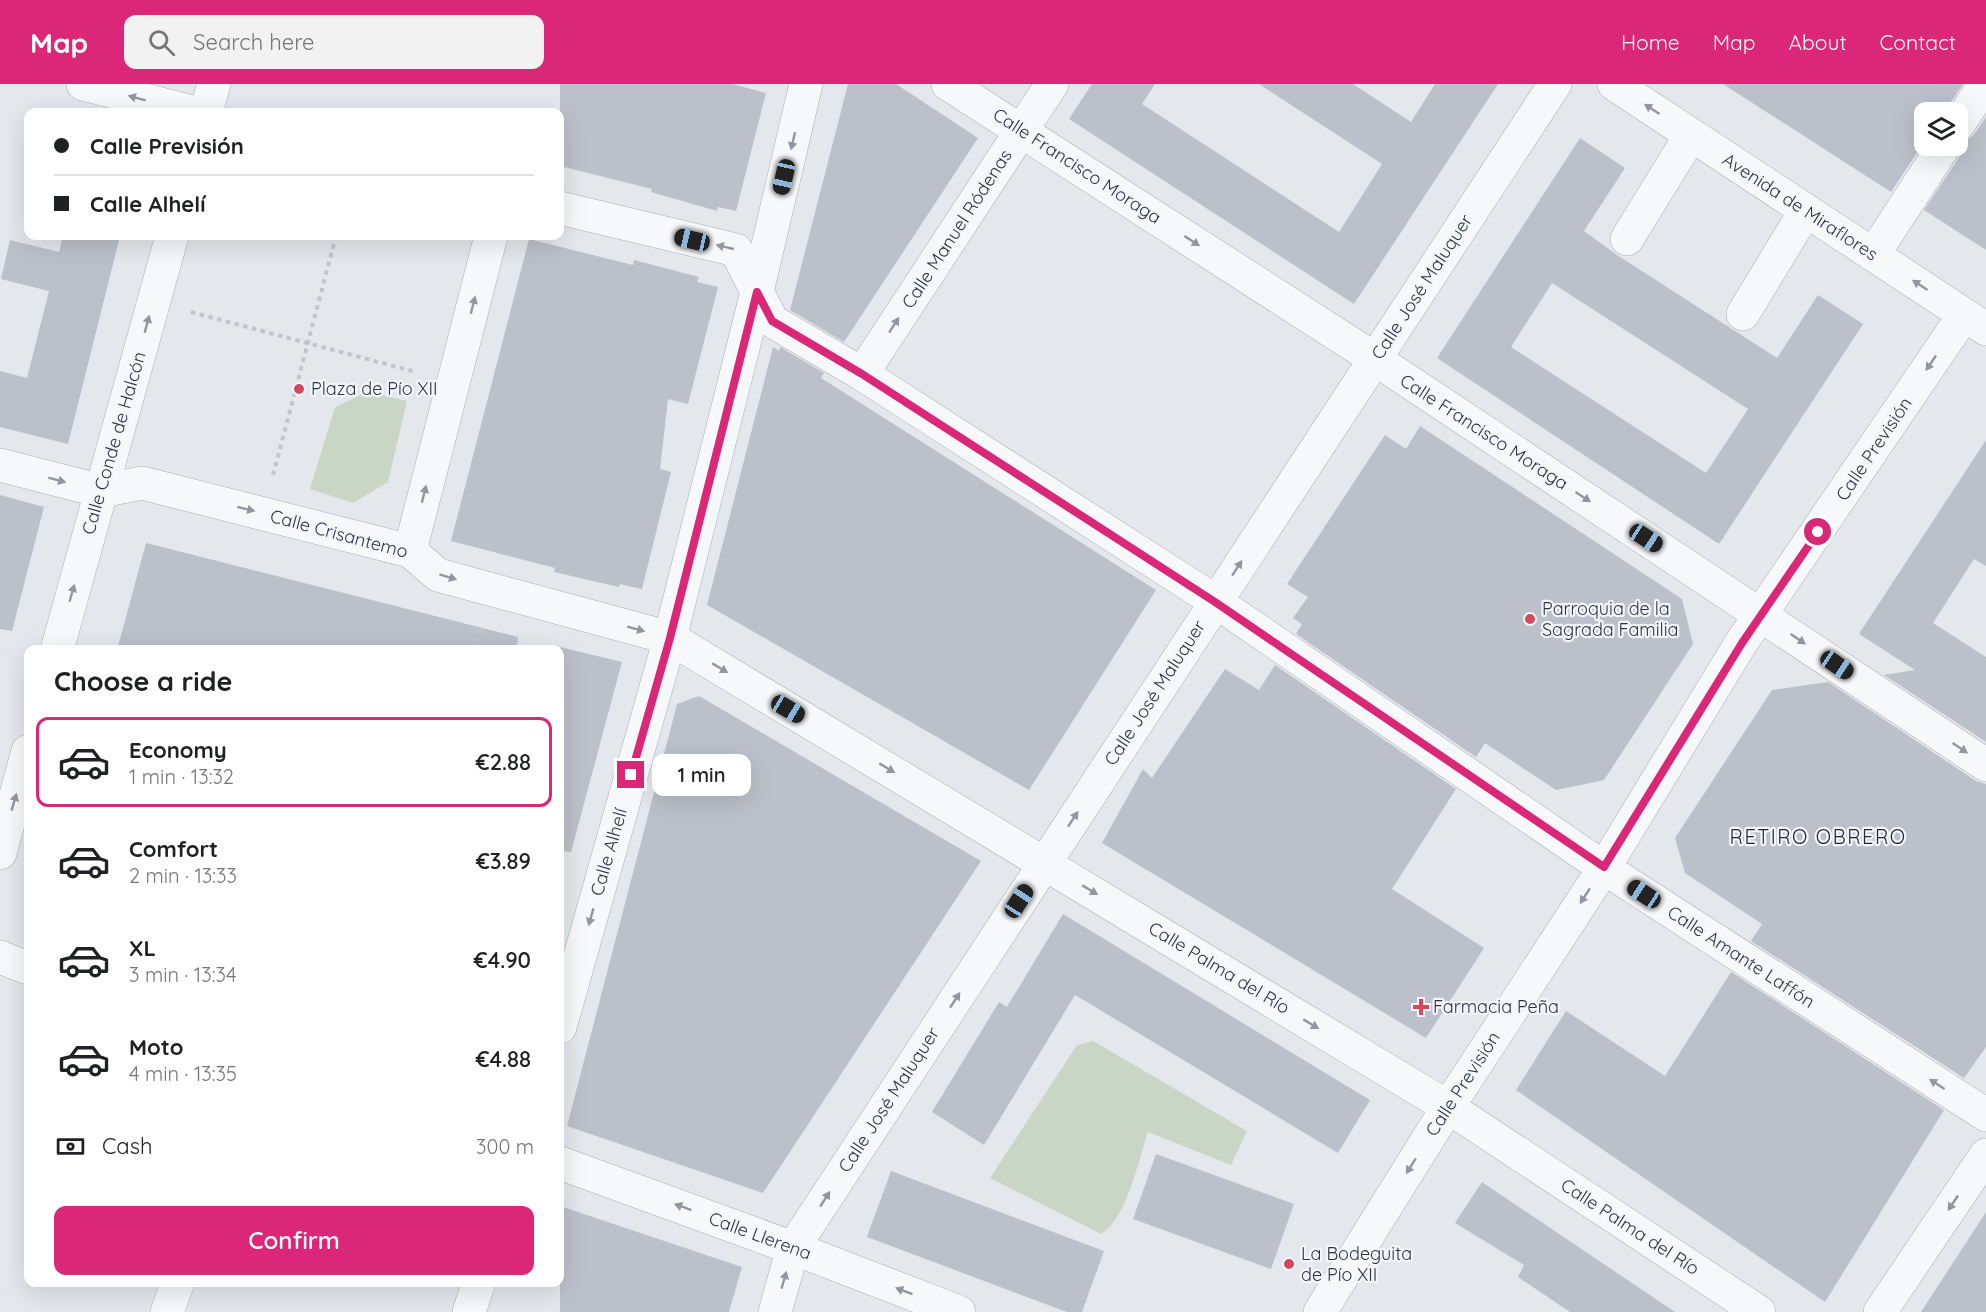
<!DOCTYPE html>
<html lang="en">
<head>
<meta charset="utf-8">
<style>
  body { margin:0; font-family:Quicksand,sans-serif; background:#f2f2f2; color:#202124; height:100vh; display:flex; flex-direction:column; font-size:22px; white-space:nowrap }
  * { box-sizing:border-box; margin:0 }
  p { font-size:20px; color:#757577 }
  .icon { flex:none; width:33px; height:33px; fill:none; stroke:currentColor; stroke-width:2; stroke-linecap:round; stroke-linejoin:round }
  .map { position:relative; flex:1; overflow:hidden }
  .panel { position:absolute; left:24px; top:561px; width:540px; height:642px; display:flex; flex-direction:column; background:#fff; border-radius:12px; box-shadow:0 6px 24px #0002 }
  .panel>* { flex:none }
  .hud { position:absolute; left:24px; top:24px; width:540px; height:132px; border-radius:12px; box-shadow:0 6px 24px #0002; display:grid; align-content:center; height:132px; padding:0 30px; background:#fff }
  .fabs { position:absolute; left:1914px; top:18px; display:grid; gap:12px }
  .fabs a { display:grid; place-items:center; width:54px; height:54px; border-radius:12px; background:#fff; box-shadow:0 6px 24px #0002; font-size:30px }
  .end { position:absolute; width:27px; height:27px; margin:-14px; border:8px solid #db2777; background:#fff; box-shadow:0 0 0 3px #fff }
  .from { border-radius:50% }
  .bubble { position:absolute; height:42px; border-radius:12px; background:#fff; box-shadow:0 6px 24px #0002; font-size:20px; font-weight:600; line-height:42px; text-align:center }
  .car { position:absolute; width:18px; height:36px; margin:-18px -9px; border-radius:8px; box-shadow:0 0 4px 2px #0007; background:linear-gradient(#222 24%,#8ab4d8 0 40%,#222 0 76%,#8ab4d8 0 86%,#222 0) }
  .hud b { display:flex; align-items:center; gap:21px; height:57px; font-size:22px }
  .hud b+b { border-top:2px solid #e0e0e0 }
  .hud i { width:15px; height:15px; background:#202124 }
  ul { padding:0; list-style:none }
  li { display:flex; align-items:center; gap:18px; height:90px; margin:0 12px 9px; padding:0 18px; border:3px solid transparent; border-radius:12px }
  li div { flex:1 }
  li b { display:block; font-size:22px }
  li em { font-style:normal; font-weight:600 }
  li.selected { border-color:#db2777 }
  li>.icon { width:54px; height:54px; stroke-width:1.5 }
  h2 { padding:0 30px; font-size:27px; line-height:72px }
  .pay { display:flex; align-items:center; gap:15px; height:66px; padding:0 30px; font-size:22px }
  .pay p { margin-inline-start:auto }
  .action { display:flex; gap:12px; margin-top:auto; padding:12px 30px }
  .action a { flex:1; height:69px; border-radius:12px; background:#db2777; color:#fff; font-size:24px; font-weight:600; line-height:69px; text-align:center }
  header { display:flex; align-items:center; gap:36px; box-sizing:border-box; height:84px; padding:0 30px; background:#db2777; color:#fff }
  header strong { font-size:28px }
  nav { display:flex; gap:33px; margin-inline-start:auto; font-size:21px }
  .search { width:420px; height:54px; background:#f2f2f2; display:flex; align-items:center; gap:15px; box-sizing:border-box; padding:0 21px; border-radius:12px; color:#757577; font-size:22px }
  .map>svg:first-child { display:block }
</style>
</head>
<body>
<header>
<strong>Map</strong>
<div class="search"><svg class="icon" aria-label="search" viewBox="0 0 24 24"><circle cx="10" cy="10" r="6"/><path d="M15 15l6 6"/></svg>Search here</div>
<nav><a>Home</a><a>Map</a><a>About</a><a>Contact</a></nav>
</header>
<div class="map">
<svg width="1986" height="1228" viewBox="0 0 1986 1228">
  <rect width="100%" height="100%" fill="#e4e7ec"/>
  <path fill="#c9d6c5" d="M 368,308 L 407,317 L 388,398 L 353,419 L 310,405 L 335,323 Z
    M 1093,957 L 1247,1047 L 1231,1081 L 1148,1048 C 1138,1077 1127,1135 1101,1150 L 990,1094 L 1077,961 Z"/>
  <path fill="#bbc0ca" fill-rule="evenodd" d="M 560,0 L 732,0 L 766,9 L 736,127 L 718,123 L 717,127 L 651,108 L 652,105 L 560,82 Z
    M 848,0 L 896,0 L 978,54 L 844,258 L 790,226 Z
    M 1092,0 L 1155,0 L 1142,20 L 1339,148 L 1382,80 L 1259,0 L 1353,0 L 1411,38 L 1435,0 L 1498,0 L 1354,220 L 1069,35 Z
    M 1723,0 L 1963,0 L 1944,28 L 1924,28 L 1924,58 L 1891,108 Z
    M 1986,33 L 1986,166 L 1924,126 L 1960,72 L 1962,59 L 1973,52 Z
    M 1580,54 L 1625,84 L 1584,147 L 1617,171 L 1777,274 L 1818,211 L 1863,240 L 1719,460 L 1437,274 ZM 1552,199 L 1748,325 L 1706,389 L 1511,263 Z
    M 63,152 L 120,152 L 68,360 L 0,343 L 0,287 L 27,294 L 49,207 L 1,195 L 10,156 L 59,168 Z
    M 529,155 L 633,181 L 634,176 L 699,193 L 697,198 L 718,203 L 688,320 L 668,315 L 660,385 L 671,388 L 642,505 L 620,500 L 619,503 L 554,488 L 555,484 L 451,457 Z
    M 773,263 L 779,267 L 780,263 L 824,289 L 821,294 L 1156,506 L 1029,706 L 707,521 Z
    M 1420,342 L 1682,515 L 1693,560 L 1604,696 L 1556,706 L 1485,659 L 1476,673 L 1296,550 L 1302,540 L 1293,534 L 1308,513 L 1287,500 L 1385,351 L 1406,365 Z
    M 1986,356 L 1986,482 L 1974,475 L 1933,539 L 1986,573 L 1986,658 L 1884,591 L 1915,586 L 1859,550 Z
    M 0,411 L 44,423 L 12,547 L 0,545 Z
    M 146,459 L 518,553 L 517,566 L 117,566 Z
    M 560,563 L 622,578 L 571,768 L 560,767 Z
    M 1275,581 L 1456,705 L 1392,805 L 1484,864 L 1426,954 L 1102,759 L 1143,685 L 1152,694 L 1225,585 L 1259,606 Z
    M 1828,598 L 1976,697 L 1986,700 L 1986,963 L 1964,994 L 1751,857 L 1762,840 L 1685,789 L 1675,754 L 1772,606 Z
    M 699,612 L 981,777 L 763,1109 L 567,1042 L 677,620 Z
    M 1063,830 L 1370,1016 L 1338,1069 L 1075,911 L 984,1061 L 932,1028 L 999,918 L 1007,923 Z
    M 1731,888 L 1944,1026 L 1825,1218 L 1516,1006 L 1566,927 L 1665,992 Z
    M 1156,1070 L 1294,1120 L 1271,1185 L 1133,1135 Z
    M 891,1087 L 1104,1167 L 1082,1228 L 1067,1228 L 867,1153 Z
    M 1482,1098 L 1577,1162 L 1675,1228 L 1570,1228 L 1518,1193 L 1524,1181 L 1455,1139 Z
    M 560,1122 L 742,1183 L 729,1228 L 560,1228 Z
    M 1986,1128 L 1986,1228 L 1921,1228 Z"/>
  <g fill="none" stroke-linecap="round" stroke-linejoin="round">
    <g stroke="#a9aeb7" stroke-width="34">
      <path id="minor" d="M 83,0 L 192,28
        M 948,0 L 1375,275 L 1986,681
        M 1614,0 L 1986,245
        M 206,28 L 214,0
        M 1958,41 L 1985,0
        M 560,124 L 736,166 L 772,237 L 862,290 L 1215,517 L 1604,784 L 1986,1031
        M 1627,155 L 1691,51
        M 1873,171 L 1944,62
        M 1743,230 L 1806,126
        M 862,290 L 1052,0
        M 0,381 L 101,407 L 142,399 L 410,467 L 438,491 L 670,554 L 1448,1023 L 1759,1228
        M 410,467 L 491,152
        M 57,566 L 172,152
        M 0,769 L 28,667
        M 0,873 L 28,884
        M 560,943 L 670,554 L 757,208 L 806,0
        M 560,1079 L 793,1164 L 959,1228
        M 167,1228 L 178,1198
        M 469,1228 L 479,1198
        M 775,1228 L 793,1164 L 1555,0
        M 1320,1228 L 1448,1023 L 1604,784 L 1741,559 L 1964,231
        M 1880,1228 L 1986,1071"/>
    </g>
    <path stroke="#c2c5cb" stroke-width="4" stroke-dasharray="4.5 4.5" stroke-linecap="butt" d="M 191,228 L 416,288
      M 273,391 L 336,152
      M 475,566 L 481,544"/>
    <use href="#minor" stroke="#f7f8fa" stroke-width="33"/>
  </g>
  <defs><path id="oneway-solid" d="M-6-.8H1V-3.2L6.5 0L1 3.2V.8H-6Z" transform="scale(1.5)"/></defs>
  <g fill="#9196a0">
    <use href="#oneway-solid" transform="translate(137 14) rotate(-165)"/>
    <use href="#oneway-solid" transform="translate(1652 25) rotate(-147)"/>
    <use href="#oneway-solid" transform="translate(793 57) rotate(103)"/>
    <use href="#oneway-solid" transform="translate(1192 157) rotate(33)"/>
    <use href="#oneway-solid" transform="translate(725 163) rotate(-167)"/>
    <use href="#oneway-solid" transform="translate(1920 201) rotate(-147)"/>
    <use href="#oneway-solid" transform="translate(473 221) rotate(-76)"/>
    <use href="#oneway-solid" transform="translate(147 240) rotate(-75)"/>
    <use href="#oneway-solid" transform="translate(894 241) rotate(-57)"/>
    <use href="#oneway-solid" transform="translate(1931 279) rotate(124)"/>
    <use href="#oneway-solid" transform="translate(57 396) rotate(15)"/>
    <use href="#oneway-solid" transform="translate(424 410) rotate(-76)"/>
    <use href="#oneway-solid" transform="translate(1583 413) rotate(33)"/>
    <use href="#oneway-solid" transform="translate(246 425) rotate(14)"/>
    <use href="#oneway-solid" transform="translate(1237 484) rotate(-57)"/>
    <use href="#oneway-solid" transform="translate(448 493) rotate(17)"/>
    <use href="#oneway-solid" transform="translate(72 509) rotate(-74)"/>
    <use href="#oneway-solid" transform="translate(636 545) rotate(15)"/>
    <use href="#oneway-solid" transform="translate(1798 555) rotate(34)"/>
    <use href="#oneway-solid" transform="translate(720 584) rotate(31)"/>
    <use href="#oneway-solid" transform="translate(1960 664) rotate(34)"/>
    <use href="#oneway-solid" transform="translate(887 684) rotate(31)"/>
    <use href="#oneway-solid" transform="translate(14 718) rotate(-74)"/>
    <use href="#oneway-solid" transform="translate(1073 735) rotate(-57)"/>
    <use href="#oneway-solid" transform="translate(1090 806) rotate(31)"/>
    <use href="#oneway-solid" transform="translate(1585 812) rotate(123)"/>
    <use href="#oneway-solid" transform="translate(591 833) rotate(106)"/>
    <use href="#oneway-solid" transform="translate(955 916) rotate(-57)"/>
    <use href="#oneway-solid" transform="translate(1311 940) rotate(31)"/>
    <use href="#oneway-solid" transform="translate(1937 1000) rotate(-147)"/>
    <use href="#oneway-solid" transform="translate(1411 1082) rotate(122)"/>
    <use href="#oneway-solid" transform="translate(825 1115) rotate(-57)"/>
    <use href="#oneway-solid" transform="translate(1953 1119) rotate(124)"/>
    <use href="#oneway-solid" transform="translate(683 1123) rotate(-160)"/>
    <use href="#oneway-solid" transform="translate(784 1196) rotate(-74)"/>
    <use href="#oneway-solid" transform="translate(904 1207) rotate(-159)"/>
  </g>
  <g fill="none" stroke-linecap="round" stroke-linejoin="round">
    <path stroke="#db2777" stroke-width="8" d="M 631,691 L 670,554 L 757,208 L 772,237 L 862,290 L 1215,518 L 1604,783 L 1742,559 L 1818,448"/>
  </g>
  <g fill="#d1495b" stroke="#f4f6f9" stroke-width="2">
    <circle cx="299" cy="305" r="6"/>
    <circle cx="1530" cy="535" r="6"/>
    <path d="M1418 914h6v6h6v6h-6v6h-6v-6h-6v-6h6z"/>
    <circle cx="1289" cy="1180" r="6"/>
  </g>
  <g text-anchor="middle" stroke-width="4.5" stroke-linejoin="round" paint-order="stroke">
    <g font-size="18" fill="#2b3445" stroke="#f4f6f9">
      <text transform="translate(1077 82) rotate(33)" y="6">Calle Francisco Moraga</text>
      <text transform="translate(1800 123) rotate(33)" y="6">Avenida de Miraflores</text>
      <text transform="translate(957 145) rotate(-57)" y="6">Calle Manuel Ródenas</text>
      <text transform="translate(1422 203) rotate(-57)" y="6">Calle José Maluquer</text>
      <text transform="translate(1484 348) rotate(33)" y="6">Calle Francisco Moraga</text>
      <text transform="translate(114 359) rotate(-74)" y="6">Calle Conde de Halcón</text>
      <text transform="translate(1874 365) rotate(-56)" y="6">Calle Previsión</text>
      <text transform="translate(339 450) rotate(15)" y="6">Calle Crisantemo</text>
      <text transform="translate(1155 609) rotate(-57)" y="6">Calle José Maluquer</text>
      <text transform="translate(609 768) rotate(-74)" y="6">Calle Alhelí</text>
      <text transform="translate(1741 873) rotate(33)" y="6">Calle Amante Laffón</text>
      <text transform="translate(1219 884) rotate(31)" y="6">Calle Palma del Río</text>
      <text transform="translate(1463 1000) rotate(-57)" y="6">Calle Previsión</text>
      <text transform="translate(889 1016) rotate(-57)" y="6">Calle José Maluquer</text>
      <text transform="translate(1630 1143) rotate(33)" y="6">Calle Palma del Río</text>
      <text transform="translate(760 1152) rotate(20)" y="6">Calle Llerena</text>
    </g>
    <g font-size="18" fill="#2b3445" stroke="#f4f6f9" text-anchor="start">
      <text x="311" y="311">Plaza de Pío XII</text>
      <text x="1542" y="531">Parroquia de la<tspan x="1542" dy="21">Sagrada Familia</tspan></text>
      <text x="1433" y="929">Farmacia Peña</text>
      <text x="1301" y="1176">La Bodeguita<tspan x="1301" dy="21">de Pío XII</tspan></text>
    </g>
    <g font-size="20" letter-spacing="1.5" fill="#1d2536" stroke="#f4f6f9">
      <text x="1818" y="760">RETIRO OBRERO</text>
    </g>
  </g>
</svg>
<div class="fabs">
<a><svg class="icon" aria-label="layers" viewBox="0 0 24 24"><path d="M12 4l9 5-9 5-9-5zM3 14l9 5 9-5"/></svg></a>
</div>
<i class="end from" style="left:1818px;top:448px"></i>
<i class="end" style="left:631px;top:691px"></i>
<div class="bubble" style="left:652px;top:670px;width:99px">1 min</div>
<i class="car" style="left:784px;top:93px;rotate:193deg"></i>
<i class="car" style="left:692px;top:156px;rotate:283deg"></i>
<i class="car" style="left:1646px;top:454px;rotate:123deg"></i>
<i class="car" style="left:1837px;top:581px;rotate:124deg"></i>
<i class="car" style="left:788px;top:625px;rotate:121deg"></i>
<i class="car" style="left:1644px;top:810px;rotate:303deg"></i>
<i class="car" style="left:1019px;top:817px;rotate:33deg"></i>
<div class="hud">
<b><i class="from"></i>Calle Previsión</b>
<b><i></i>Calle Alhelí</b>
</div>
<section class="panel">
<h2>Choose a ride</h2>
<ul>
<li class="selected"><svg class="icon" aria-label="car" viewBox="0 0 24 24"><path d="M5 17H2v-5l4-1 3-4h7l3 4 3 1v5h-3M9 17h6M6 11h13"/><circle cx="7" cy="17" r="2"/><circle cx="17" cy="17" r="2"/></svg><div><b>Economy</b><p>1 min · 13:32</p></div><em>€2.88</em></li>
<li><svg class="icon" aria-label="car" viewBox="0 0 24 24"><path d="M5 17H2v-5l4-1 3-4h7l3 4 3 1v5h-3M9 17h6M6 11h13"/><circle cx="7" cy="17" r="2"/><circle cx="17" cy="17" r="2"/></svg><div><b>Comfort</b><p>2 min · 13:33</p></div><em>€3.89</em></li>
<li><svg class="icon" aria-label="car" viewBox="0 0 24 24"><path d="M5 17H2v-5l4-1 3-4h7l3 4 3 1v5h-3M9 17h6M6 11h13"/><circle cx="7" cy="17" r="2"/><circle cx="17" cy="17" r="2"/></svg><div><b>XL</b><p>3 min · 13:34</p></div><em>€4.90</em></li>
<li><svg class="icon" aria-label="car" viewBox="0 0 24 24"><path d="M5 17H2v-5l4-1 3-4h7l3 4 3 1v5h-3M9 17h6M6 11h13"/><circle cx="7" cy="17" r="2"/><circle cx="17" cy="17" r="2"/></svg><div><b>Moto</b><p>4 min · 13:35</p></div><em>€4.88</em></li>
</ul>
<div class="pay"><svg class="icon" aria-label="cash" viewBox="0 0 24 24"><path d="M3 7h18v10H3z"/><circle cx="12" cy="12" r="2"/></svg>Cash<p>300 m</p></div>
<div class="action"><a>Confirm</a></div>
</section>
</div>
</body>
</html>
